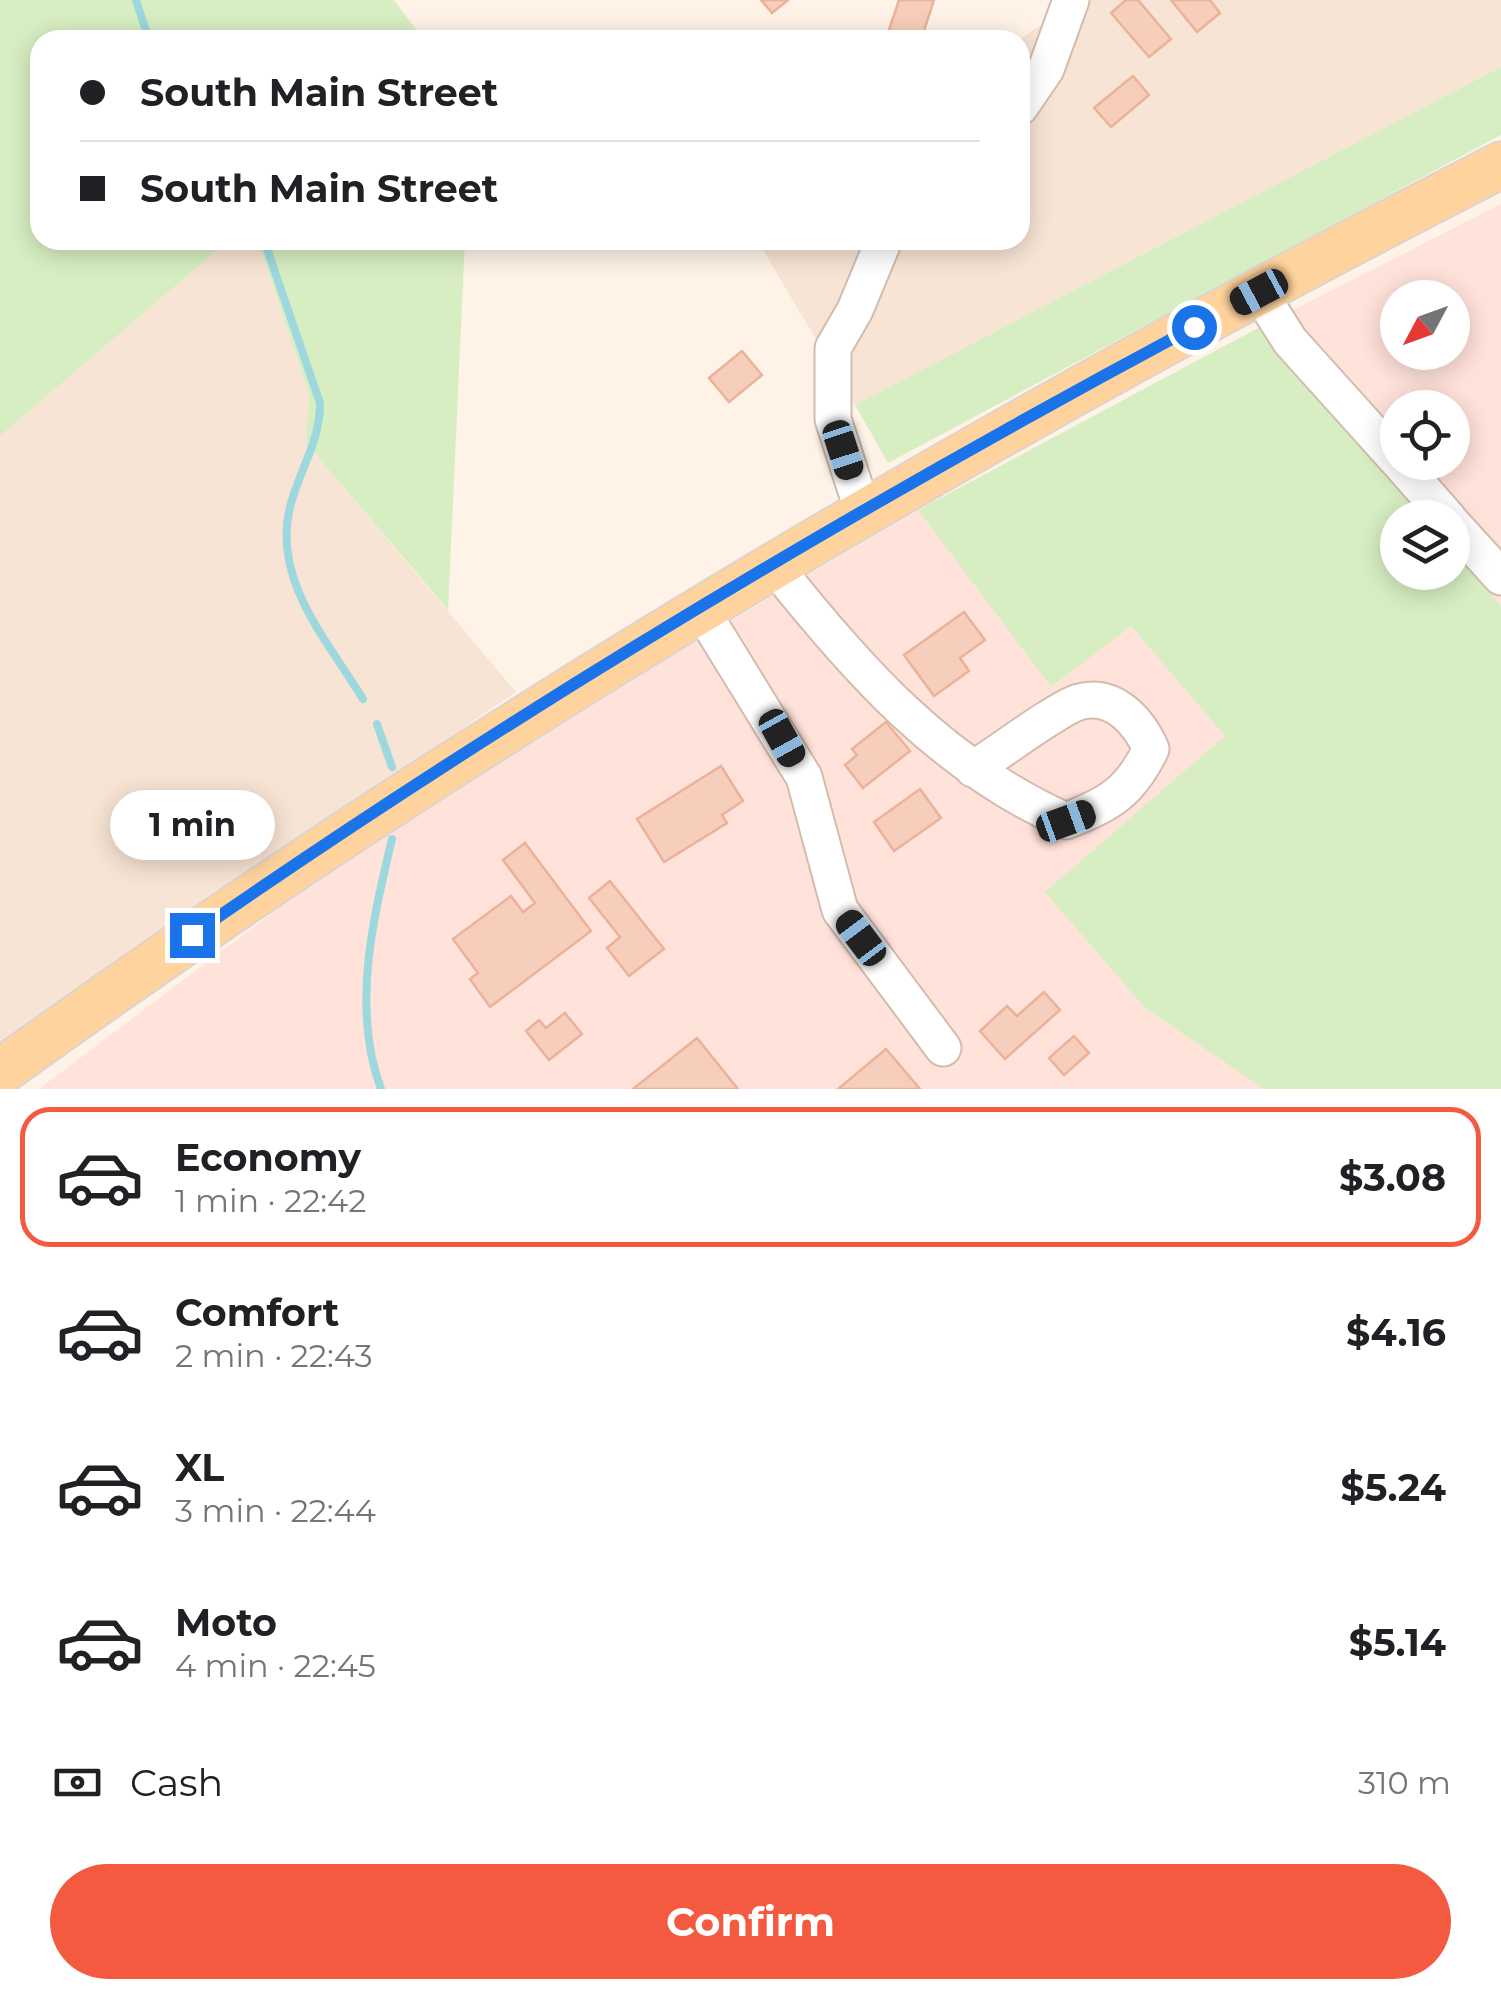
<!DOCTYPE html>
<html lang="en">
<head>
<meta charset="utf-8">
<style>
  body { margin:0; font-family:Montserrat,sans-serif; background:#f2f2f2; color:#202124; height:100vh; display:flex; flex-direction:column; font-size:38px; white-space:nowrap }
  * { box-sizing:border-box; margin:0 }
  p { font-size:32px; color:#757577 }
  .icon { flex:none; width:55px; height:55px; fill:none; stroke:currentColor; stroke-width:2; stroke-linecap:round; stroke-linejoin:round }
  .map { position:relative; height:1089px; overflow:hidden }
  .side { display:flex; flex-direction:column; background:#fff; flex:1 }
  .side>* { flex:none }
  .hud { position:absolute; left:30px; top:30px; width:1000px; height:220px; border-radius:30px; box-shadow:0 5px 25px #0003; display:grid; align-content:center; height:220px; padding:0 50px; background:#fff }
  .needle { width:65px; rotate:229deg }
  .tools { position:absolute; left:1380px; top:280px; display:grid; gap:20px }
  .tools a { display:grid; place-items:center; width:90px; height:90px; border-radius:50%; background:#fff; box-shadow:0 5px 25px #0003; font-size:50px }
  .end { position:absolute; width:45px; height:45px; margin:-22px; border:12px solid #1a73e8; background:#fff; box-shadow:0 0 0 5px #fff }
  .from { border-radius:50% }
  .bubble { position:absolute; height:70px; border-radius:35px; background:#fff; box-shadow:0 5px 25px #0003; font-size:32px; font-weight:700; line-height:70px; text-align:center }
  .car { position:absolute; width:30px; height:60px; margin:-30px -15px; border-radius:12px; box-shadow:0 0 8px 2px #0007; background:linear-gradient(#222 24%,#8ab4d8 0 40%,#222 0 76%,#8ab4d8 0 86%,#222 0) }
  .hud b { display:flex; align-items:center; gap:35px; height:95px; font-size:38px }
  .hud b+b { border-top:2px solid #e0e0e0 }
  .hud i { width:25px; height:25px; background:#202124 }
  ul { padding:18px 0 0; list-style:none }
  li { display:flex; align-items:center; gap:30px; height:140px; margin:0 20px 15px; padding:0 30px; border:5px solid transparent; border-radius:30px }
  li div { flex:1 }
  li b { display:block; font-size:38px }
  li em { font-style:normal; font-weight:700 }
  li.active { border-color:#f45a40 }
  li>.icon { width:90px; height:90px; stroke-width:1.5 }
  .pay { display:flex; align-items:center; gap:25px; height:110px; padding:0 50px; font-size:38px }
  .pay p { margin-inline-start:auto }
  .cta { display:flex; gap:20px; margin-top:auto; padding:20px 50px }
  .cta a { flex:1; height:115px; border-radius:60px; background:#f45a40; color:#fff; font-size:40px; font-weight:700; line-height:115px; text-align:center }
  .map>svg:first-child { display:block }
</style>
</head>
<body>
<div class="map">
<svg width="1501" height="1089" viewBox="0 0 1501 1089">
  <rect width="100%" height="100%" fill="#fef3e6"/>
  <path fill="#f7e4d4" d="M 1077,0 L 1501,0 L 1501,67 L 855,405 L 757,240 L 1020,240 L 1019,40 Z
    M 229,240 L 258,240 L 309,394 L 306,443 L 516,692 L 0,1045 L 0,436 Z"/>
  <path fill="#ffe2da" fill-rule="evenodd" d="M 1501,204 L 1501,606 L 1453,551 L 1452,518 L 1423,517 L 1258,328 ZM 1398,298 L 1452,298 L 1452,352 L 1398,352 ZM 1398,408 L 1452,408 L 1452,462 L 1398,462 Z
    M 918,510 L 1051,687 L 1131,625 L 1225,736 L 1145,1008 L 1264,1089 L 39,1089 L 279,908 L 548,729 Z"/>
  <path fill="#d7eec2" d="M 0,0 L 394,0 L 424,40 L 40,40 L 40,240 L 229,240 L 0,436 Z
    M 1501,67 L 1501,135 L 888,463 L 855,405 Z
    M 258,240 L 465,240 L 448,610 L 306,443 L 309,394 Z
    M 1258,328 L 1423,517 L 1398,518 L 1398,572 L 1452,572 L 1453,551 L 1501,606 L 1501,1089 L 1264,1089 L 1145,1008 L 1045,892 L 1225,736 L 1131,626 L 1051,687 L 918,510 Z"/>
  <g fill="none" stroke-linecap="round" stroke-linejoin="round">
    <path stroke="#9dd8de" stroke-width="8" d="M 136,0 L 149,40
      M 264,240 L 320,403 C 320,443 299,470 290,507 C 272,580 327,640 363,699
      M 377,724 L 392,767
      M 381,1089 C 351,1009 373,919 392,839"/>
  </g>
  <path fill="#f7cebb" stroke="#ebb299" stroke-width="2.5" d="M 761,0 L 788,0 L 772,13 Z
    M 899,0 L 934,0 L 921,40 L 887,36 Z
    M 1126,0 L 1138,0 L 1171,39 L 1149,57 L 1111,13 Z
    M 1171,0 L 1210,0 L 1220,13 L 1197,32 Z
    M 1133,76 L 1149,95 L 1111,127 L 1094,108 Z
    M 742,351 L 762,375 L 729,402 L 709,378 Z
    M 964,612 L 985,640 L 960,658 L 969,671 L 934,696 L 904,655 Z
    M 886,722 L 910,751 L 863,788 L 845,765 L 857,755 L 852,749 Z
    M 721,766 L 743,801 L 722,815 L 727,823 L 664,862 L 637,819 Z
    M 920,789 L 941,818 L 894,851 L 874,822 Z
    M 525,843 L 591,931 L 490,1007 L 470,979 L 478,973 L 453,939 L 511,896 L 523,912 L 535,903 L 503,860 Z
    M 610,881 L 664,949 L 629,976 L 607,948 L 620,937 L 589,898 Z
    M 1044,992 L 1060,1010 L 1005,1059 L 980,1031 L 1007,1006 L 1017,1016 Z
    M 565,1013 L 582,1034 L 549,1060 L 526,1031 L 539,1020 L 546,1028 Z
    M 1074,1036 L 1089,1053 L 1064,1075 L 1049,1058 Z
    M 697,1038 L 738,1089 L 633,1089 Z
    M 886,1049 L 920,1089 L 838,1089 Z"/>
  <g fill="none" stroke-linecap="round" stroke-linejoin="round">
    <g stroke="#d4bcad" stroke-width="39">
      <path id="minor" d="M 1020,107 L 1046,69 L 1071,0
        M 1259,292 L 1290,341 L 1398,461
        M 1399,462 L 1448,518
        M 863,512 L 833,419 L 833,348 L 855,310 L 884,240
        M 1452,523 L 1501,577
        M 773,564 C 856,669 942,766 1066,821 C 1110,804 1130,792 1151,749 C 1139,722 1114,692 1079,702 C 1058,708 996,755 973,769
        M 700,608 L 804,777 L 840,910 L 943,1048"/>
    </g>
    <g stroke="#ddd3cf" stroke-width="49">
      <path id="major" d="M 0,1072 C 476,729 979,432 1501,165"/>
    </g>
    <use href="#minor" stroke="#fff" stroke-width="35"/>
    <use href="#major" stroke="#ffd39d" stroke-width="45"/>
  </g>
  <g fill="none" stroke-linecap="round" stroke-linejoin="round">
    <path stroke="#1a73e8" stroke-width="12" d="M 192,935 C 513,712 850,511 1194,327"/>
  </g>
</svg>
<div class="tools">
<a><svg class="needle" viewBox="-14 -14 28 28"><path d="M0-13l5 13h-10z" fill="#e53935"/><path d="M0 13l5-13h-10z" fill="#757577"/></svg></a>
<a><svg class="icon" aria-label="locate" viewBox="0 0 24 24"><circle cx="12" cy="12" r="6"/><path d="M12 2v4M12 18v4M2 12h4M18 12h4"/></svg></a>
<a><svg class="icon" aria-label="layers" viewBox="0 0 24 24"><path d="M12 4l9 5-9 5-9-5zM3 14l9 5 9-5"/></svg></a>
</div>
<i class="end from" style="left:1194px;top:327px"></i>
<i class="end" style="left:192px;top:935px"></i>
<div class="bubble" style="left:110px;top:790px;width:165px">1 min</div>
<i class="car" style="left:1259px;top:292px;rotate:242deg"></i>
<i class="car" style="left:843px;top:450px;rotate:162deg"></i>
<i class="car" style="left:782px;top:738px;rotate:151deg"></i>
<i class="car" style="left:1066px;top:821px;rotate:70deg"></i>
<i class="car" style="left:861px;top:938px;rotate:323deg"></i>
<div class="hud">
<b><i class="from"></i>South Main Street</b>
<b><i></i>South Main Street</b>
</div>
</div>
<section class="side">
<ul>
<li class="active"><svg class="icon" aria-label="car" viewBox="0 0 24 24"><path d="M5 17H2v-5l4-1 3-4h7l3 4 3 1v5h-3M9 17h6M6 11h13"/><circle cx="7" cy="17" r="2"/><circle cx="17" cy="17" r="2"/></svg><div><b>Economy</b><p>1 min · 22:42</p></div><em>$3.08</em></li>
<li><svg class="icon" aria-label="car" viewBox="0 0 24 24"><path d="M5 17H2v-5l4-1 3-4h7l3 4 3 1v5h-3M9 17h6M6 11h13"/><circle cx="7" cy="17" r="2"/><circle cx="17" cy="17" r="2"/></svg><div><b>Comfort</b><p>2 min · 22:43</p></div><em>$4.16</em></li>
<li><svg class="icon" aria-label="car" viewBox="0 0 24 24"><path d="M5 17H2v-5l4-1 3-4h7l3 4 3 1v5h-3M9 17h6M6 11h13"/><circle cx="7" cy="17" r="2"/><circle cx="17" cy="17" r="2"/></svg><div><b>XL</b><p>3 min · 22:44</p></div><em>$5.24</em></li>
<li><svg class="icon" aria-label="car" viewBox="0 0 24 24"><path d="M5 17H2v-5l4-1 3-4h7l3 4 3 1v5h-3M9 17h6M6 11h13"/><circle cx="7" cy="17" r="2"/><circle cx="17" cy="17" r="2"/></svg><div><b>Moto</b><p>4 min · 22:45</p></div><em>$5.14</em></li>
</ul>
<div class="pay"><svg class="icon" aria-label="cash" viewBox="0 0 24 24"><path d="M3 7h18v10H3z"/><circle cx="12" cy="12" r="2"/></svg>Cash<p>310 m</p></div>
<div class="cta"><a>Confirm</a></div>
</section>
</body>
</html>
